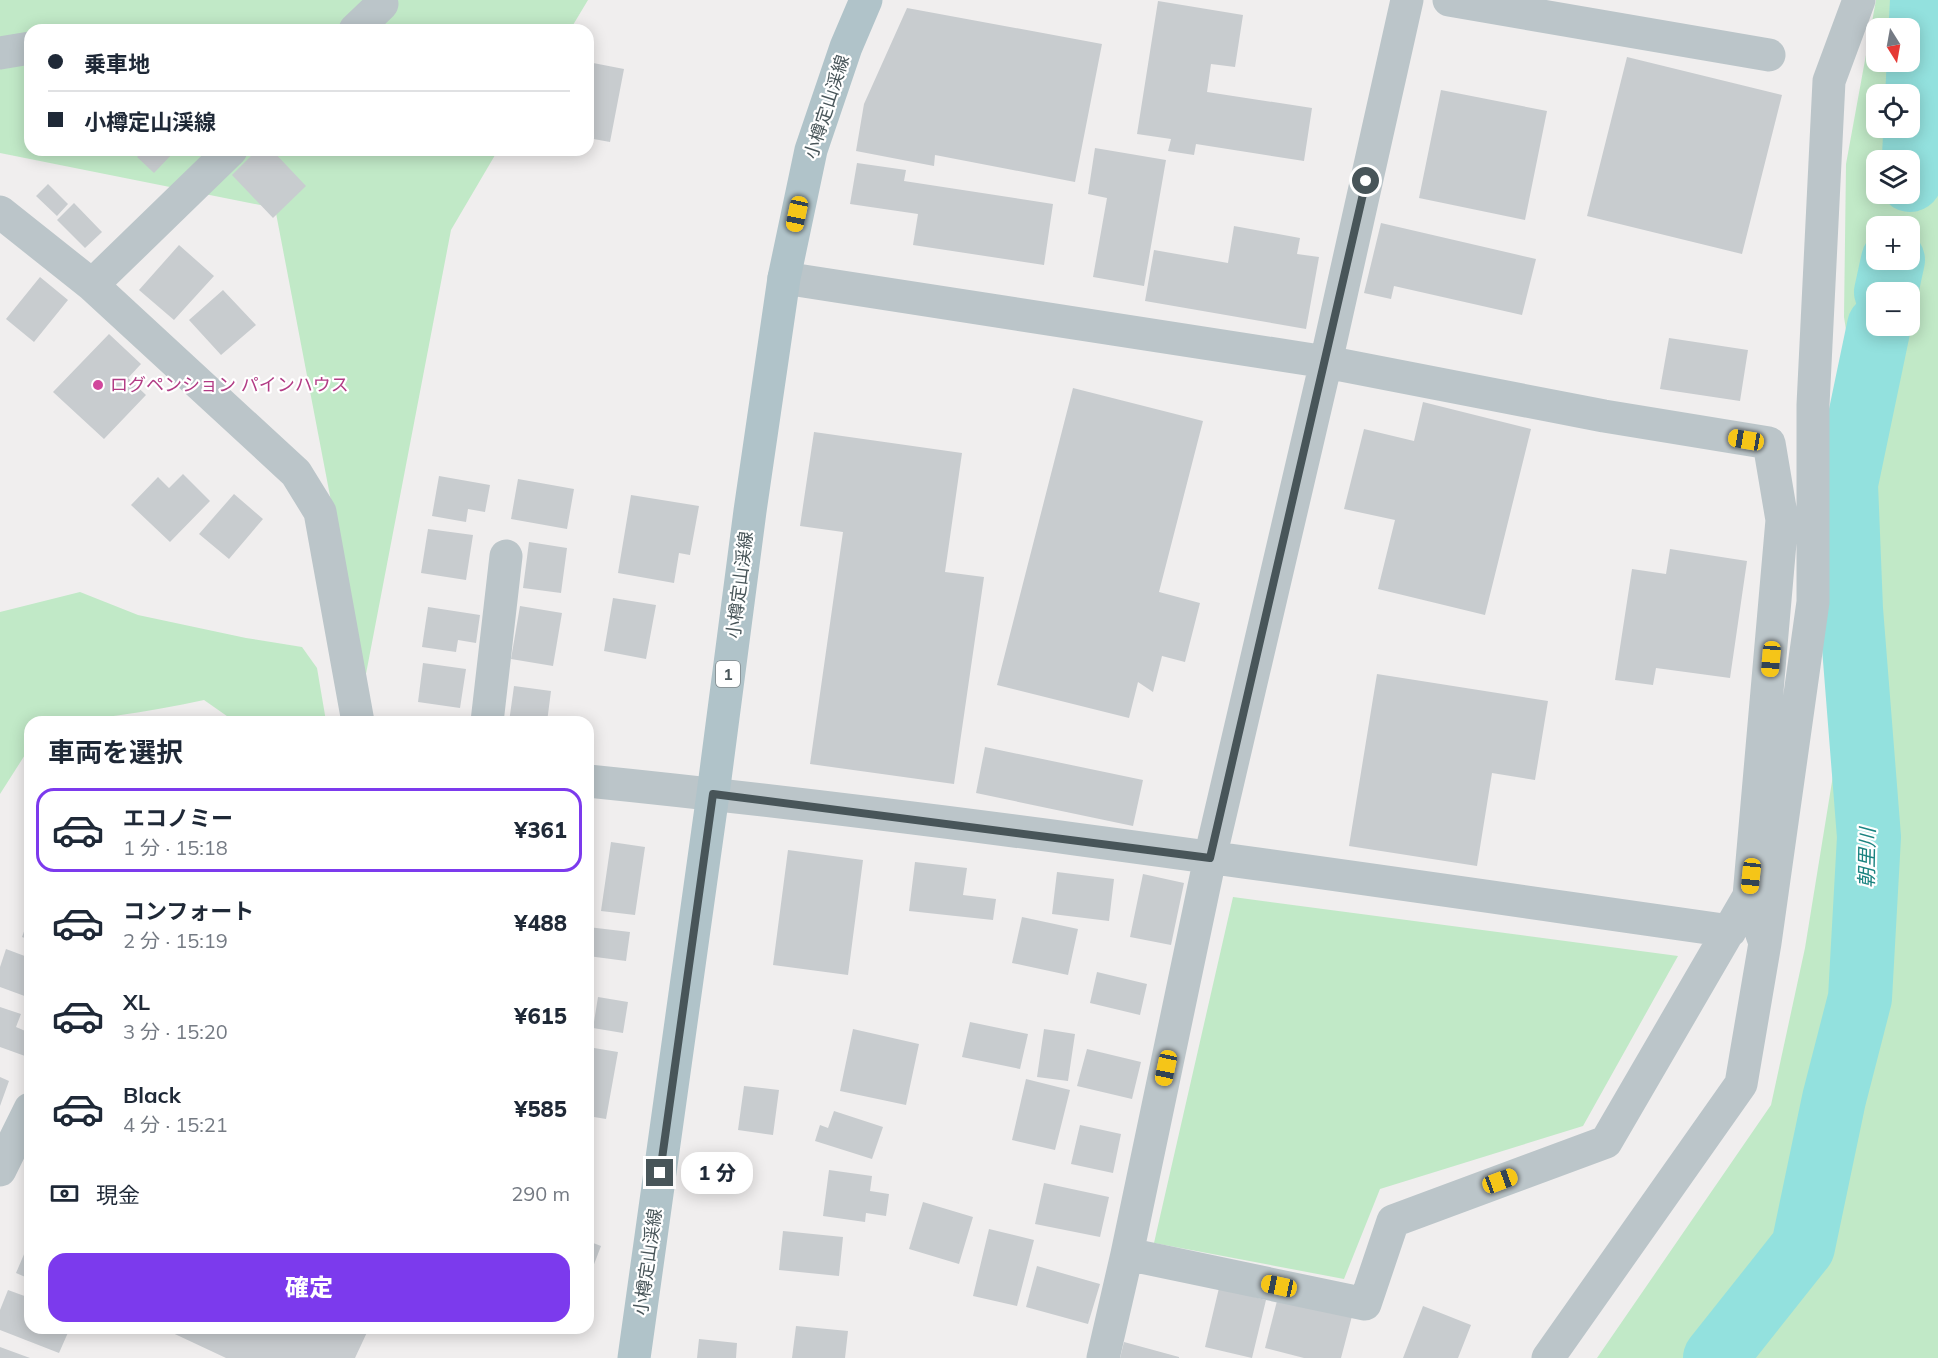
<!DOCTYPE html>
<html lang="ja">
<head>
<meta charset="utf-8">
<style>
  body { margin:0; font-family:Mulish,"Noto Sans JP",sans-serif; background:#f2f2f3; color:#1f2937; height:100vh; display:flex; flex-direction:column; font-size:22px; white-space:nowrap }
  * { box-sizing:border-box; margin:0 }
  p { font-size:20px; color:#747a83 }
  .icon { flex:none; width:33px; height:33px; fill:none; stroke:currentColor; stroke-width:2; stroke-linecap:round; stroke-linejoin:round }
  .map { position:relative; flex:1; overflow:hidden }
  .panel { position:absolute; left:24px; top:716px; width:570px; height:618px; display:flex; flex-direction:column; background:#fff; border-radius:18px; box-shadow:0 3px 15px #0003 }
  .panel>* { flex:none }
  .banner { position:absolute; left:24px; top:24px; width:570px; height:132px; border-radius:18px; box-shadow:0 3px 15px #0003; display:grid; align-content:center; height:132px; padding:0 24px; background:#fff }
  .needle { width:39px; rotate:169deg }
  .tools { position:absolute; left:1866px; top:18px; display:grid; gap:12px }
  .tools a { display:grid; place-items:center; width:54px; height:54px; border-radius:12px; background:#fff; box-shadow:0 3px 15px #0003; font-size:30px }
  .end { position:absolute; width:27px; height:27px; margin:-14px; border:8px solid #485559; background:#fff; box-shadow:0 0 0 3px #fff }
  .from { border-radius:50% }
  .bubble { position:absolute; height:42px; border-radius:18px; background:#fff; box-shadow:0 3px 15px #0003; font-size:20px; font-weight:800; line-height:42px; text-align:center }
  .car { position:absolute; width:18px; height:36px; margin:-18px -9px; border-radius:8px; box-shadow:0 0 4px 2px #0007; background:linear-gradient(#f5c518 24%,#345 0 40%,#f5c518 0 76%,#345 0 86%,#f5c518 0) }
  .banner b { display:flex; align-items:center; gap:21px; height:57px; font-size:22px }
  .banner b+b { border-top:2px solid #e0e1e3 }
  .banner i { width:15px; height:15px; background:#1f2937 }
  ul { padding:0; list-style:none }
  li { display:flex; align-items:center; gap:18px; height:84px; margin:0 12px 9px; padding:0 12px; border:3px solid transparent; border-radius:18px }
  li div { flex:1 }
  li b { display:block; font-size:22px }
  li em { font-style:normal; font-weight:800 }
  li.on { border-color:#7c3aed }
  li>.icon { width:54px; height:54px; stroke-width:1.5 }
  h2 { padding:0 24px; font-size:27px; line-height:72px }
  .pay { display:flex; align-items:center; gap:15px; height:66px; padding:0 24px; font-size:22px }
  .pay p { margin-inline-start:auto }
  .primary-button { display:flex; gap:12px; margin-top:auto; padding:12px 24px }
  .primary-button a { flex:1; height:69px; border-radius:18px; background:#7c3aed; color:#fff; font-size:24px; font-weight:800; line-height:69px; text-align:center }
  .map>svg:first-child { display:block }
</style>
</head>
<body>
<div class="map">
<svg width="1938" height="1358" viewBox="0 0 1938 1358">
  <rect width="100%" height="100%" fill="#f0eeee"/>
  <path fill="#c1e9c7" fill-rule="evenodd" d="M 0,0 L 588,0 L 570,30 L 30,30 L 30,150 L 498,150 L 451,230 L 365,679 L 275,208 L 0,153 Z
    M 1876,0 L 1938,0 L 1938,1358 L 1597,1358 L 1771,1105 L 1805,948 L 1875,517 L 1844,317 L 1846,164 ZM 1876,28 L 1910,28 L 1910,62 L 1876,62 ZM 1876,94 L 1910,94 L 1910,128 L 1876,128 ZM 1876,160 L 1910,160 L 1910,194 L 1876,194 ZM 1876,226 L 1910,226 L 1910,260 L 1876,260 ZM 1876,292 L 1910,292 L 1910,326 L 1876,326 Z
    M 80,592 L 138,615 L 246,638 L 302,647 L 317,668 L 326,721 L 234,721 L 204,700 C 147,712 88,722 30,722 L 30,747 L 0,794 L 0,612 Z
    M 1233,897 L 1678,956 L 1583,1126 L 1380,1189 L 1344,1279 L 1154,1243 Z"/>
  <g fill="none" stroke-linecap="round" stroke-linejoin="round">
    <path stroke="#93e1de" stroke-width="64" d="M 1910,180 L 1914,156 L 1922,0
      M 1886,292 L 1893,260
      M 1715,1358 L 1803,1247 L 1834,1099 L 1860,998 L 1869,837 L 1851,609 L 1846,484 L 1879,326"/>
  </g>
  <path fill="#c8cccf" d="M 1158,1 L 1243,15 L 1235,67 L 1211,64 L 1207,92 L 1312,108 L 1304,161 L 1196,144 L 1194,155 L 1168,151 L 1171,139 L 1137,134 Z
    M 907,8 L 1102,44 L 1075,182 L 935,155 L 934,166 L 856,151 L 864,104 Z
    M 1627,57 L 1782,95 L 1742,254 L 1587,216 Z
    M 588,62 L 624,69 L 610,142 L 588,138 Z
    M 1441,90 L 1547,111 L 1525,220 L 1419,198 Z
    M 1095,148 L 1166,160 L 1144,286 L 1093,277 L 1107,198 L 1088,194 Z
    M 144,150 L 176,150 L 154,173 L 137,157 Z
    M 257,150 L 272,150 L 306,186 L 273,218 L 232,175 Z
    M 857,163 L 906,170 L 904,181 L 1053,204 L 1044,265 L 913,245 L 918,214 L 850,204 Z
    M 48,184 L 68,204 L 57,216 L 36,196 Z
    M 74,203 L 102,232 L 85,248 L 57,220 Z
    M 1381,223 L 1536,259 L 1522,315 L 1394,286 L 1391,299 L 1364,293 Z
    M 1234,226 L 1300,238 L 1297,254 L 1319,257 L 1306,329 L 1145,301 L 1154,250 L 1228,263 Z
    M 179,245 L 214,276 L 174,320 L 139,290 Z
    M 40,277 L 68,300 L 34,342 L 6,319 Z
    M 223,290 L 256,325 L 221,355 L 189,320 Z
    M 109,334 L 141,364 L 128,378 L 146,395 L 104,439 L 53,392 Z
    M 1669,338 L 1748,350 L 1740,401 L 1660,389 Z
    M 1073,388 L 1203,421 L 1159,592 L 1200,603 L 1185,662 L 1162,656 L 1153,692 L 1138,682 L 1129,718 L 997,685 Z
    M 1423,402 L 1531,429 L 1485,615 L 1378,589 L 1395,520 L 1344,509 L 1364,429 L 1414,441 Z
    M 814,432 L 962,453 L 945,572 L 984,577 L 954,784 L 810,764 L 843,532 L 800,526 Z
    M 183,474 L 210,501 L 170,542 L 131,505 L 158,477 L 169,488 Z
    M 439,476 L 490,485 L 485,512 L 468,509 L 466,522 L 432,516 Z
    M 518,479 L 574,489 L 567,529 L 511,519 Z
    M 234,494 L 263,519 L 229,559 L 199,534 Z
    M 631,495 L 699,506 L 690,555 L 679,553 L 674,583 L 618,573 Z
    M 428,529 L 473,535 L 466,580 L 421,573 Z
    M 529,542 L 567,548 L 561,593 L 523,588 Z
    M 1670,549 L 1747,561 L 1730,678 L 1656,668 L 1653,685 L 1615,680 L 1632,569 L 1666,574 Z
    M 613,598 L 656,605 L 646,659 L 604,651 Z
    M 520,606 L 562,613 L 553,666 L 511,659 Z
    M 428,607 L 480,615 L 476,643 L 458,640 L 456,652 L 422,647 Z
    M 423,663 L 466,669 L 460,708 L 418,702 Z
    M 1377,674 L 1548,701 L 1535,780 L 1492,773 L 1477,866 L 1349,846 Z
    M 514,686 L 551,691 L 547,722 L 509,722 Z
    M 985,747 L 1143,780 L 1133,826 L 976,793 Z
    M 611,842 L 645,847 L 635,915 L 601,911 Z
    M 788,850 L 863,860 L 848,975 L 773,965 Z
    M 915,862 L 967,868 L 963,895 L 996,899 L 993,920 L 909,911 Z
    M 1057,872 L 1114,879 L 1109,921 L 1052,914 Z
    M 1143,874 L 1184,883 L 1171,945 L 1130,937 Z
    M 30,915 L 30,940 L 22,937 Z
    M 1022,917 L 1078,929 L 1068,975 L 1012,963 Z
    M 588,927 L 630,932 L 626,961 L 588,956 Z
    M 6,949 L 30,958 L 30,998 L 0,987 L 0,967 Z
    M 1097,972 L 1147,984 L 1140,1015 L 1090,1003 Z
    M 598,997 L 628,1002 L 623,1033 L 593,1028 Z
    M 0,1007 L 21,1014 L 16,1027 L 30,1033 L 30,1041 L 25,1056 L 0,1047 Z
    M 970,1022 L 1028,1034 L 1020,1069 L 962,1057 Z
    M 853,1029 L 919,1044 L 906,1105 L 840,1091 Z
    M 1044,1029 L 1075,1034 L 1068,1081 L 1037,1077 Z
    M 588,1047 L 618,1052 L 606,1119 L 588,1116 Z
    M 1087,1049 L 1141,1062 L 1132,1099 L 1077,1086 Z
    M 0,1077 L 9,1081 L 0,1106 Z
    M 1026,1079 L 1070,1090 L 1055,1150 L 1012,1140 Z
    M 744,1086 L 779,1090 L 773,1135 L 738,1130 Z
    M 834,1111 L 883,1127 L 872,1159 L 815,1141 L 820,1125 L 828,1128 Z
    M 1080,1125 L 1121,1134 L 1113,1173 L 1071,1164 Z
    M 829,1170 L 872,1176 L 870,1191 L 889,1194 L 886,1216 L 866,1213 L 865,1222 L 823,1216 Z
    M 1044,1183 L 1109,1197 L 1100,1237 L 1035,1224 Z
    M 923,1202 L 973,1217 L 959,1264 L 909,1249 Z
    M 989,1229 L 1034,1240 L 1017,1306 L 973,1296 Z
    M 783,1231 L 843,1237 L 839,1276 L 779,1270 Z
    M 588,1241 L 601,1246 L 588,1280 Z
    M 28,1245 L 30,1246 L 30,1279 L 16,1273 Z
    M 1037,1266 L 1100,1284 L 1088,1324 L 1026,1307 Z
    M 1219,1288 L 1266,1300 L 1252,1358 L 1205,1347 Z
    M 8,1290 L 30,1298 L 30,1328 L 70,1328 L 59,1353 L 0,1330 L 0,1310 Z
    M 1278,1297 L 1352,1316 L 1341,1358 L 1304,1358 L 1265,1348 Z
    M 1423,1306 L 1471,1325 L 1458,1358 L 1403,1358 Z
    M 796,1326 L 848,1331 L 845,1358 L 792,1358 Z
    M 162,1328 L 369,1328 L 355,1358 L 226,1358 Z
    M 699,1339 L 737,1343 L 736,1358 L 697,1358 Z
    M 1124,1342 L 1179,1357 L 1179,1358 L 1120,1358 Z
    M 0,1347 L 30,1358 L 0,1358 Z"/>
  <g fill="none" stroke-linecap="round" stroke-linejoin="round">
    <path stroke="#bbc5c9" stroke-width="33" d="M 1449,0 L 1769,55
      M 355,30 L 382,4
      M 0,53 L 30,48
      M 0,212 L 92,285 L 296,473 L 320,512 L 358,722
      M 784,278 L 1326,362 L 1604,416 L 1769,443 L 1782,520 L 1749,896 L 1606,1142 L 1393,1221 L 1365,1304 L 1127,1254
      M 92,285 L 231,150
      M 487,722 L 506,556
      M 588,781 C 970,820 1350,877 1730,931
      M 1765,943 L 1813,602 L 1813,405 L 1829,81 L 1859,0
      M 0,1170 L 30,1109
      M 1103,1358 L 1127,1254 L 1210,858 L 1326,362 L 1407,0
      M 1548,1358 L 1741,1084 L 1765,943 L 1758,923"/>
    <path stroke="#b0c3c9" stroke-width="33" d="M 634,1358 L 713,794 L 750,511 L 784,278 L 811,150 L 846,47 L 866,0"/>
  </g>
  <g fill="none" stroke-linecap="round" stroke-linejoin="round">
    <path stroke="#485559" stroke-width="8" d="M 660,1173 L 713,794 L 1210,858 L 1366,181"/>
  </g>
  <circle fill="#d1479c" stroke="#fff" stroke-width="2" cx="98" cy="385" r="6"/>
  <g text-anchor="middle" stroke-width="4.5" stroke-linejoin="round" paint-order="stroke">
    <rect fill="#fff" stroke="#7f888b" stroke-width="1.5" x="716" y="661" width="24" height="26" rx="4.5"/>
    <g font-size="16" font-weight="bold" fill="#485559">
      <text x="728" y="680">1</text>
    </g>
    <g font-size="18" fill="#485559" stroke="#fff">
      <text transform="translate(827 107) rotate(-72)" y="6">小樽定山渓線</text>
      <text transform="translate(740 585) rotate(-83)" y="6">小樽定山渓線</text>
      <text transform="translate(648 1262) rotate(-82)" y="6">小樽定山渓線</text>
    </g>
    <g font-size="18" fill="#b23c85" stroke="#fff" text-anchor="start">
      <text x="110" y="391">ログペンション パインハウス</text>
    </g>
    <g font-size="20" font-style="italic" fill="#1b8380" stroke="#fff">
      <text transform="translate(1867 858) rotate(-89)" y="7">朝里川</text>
    </g>
  </g>
</svg>
<div class="tools">
<a><svg class="needle" viewBox="-14 -14 28 28"><path d="M0-13l5 13h-10z" fill="#e53935"/><path d="M0 13l5-13h-10z" fill="#747a83"/></svg></a>
<a><svg class="icon" aria-label="locate" viewBox="0 0 24 24"><circle cx="12" cy="12" r="6"/><path d="M12 2v4M12 18v4M2 12h4M18 12h4"/></svg></a>
<a><svg class="icon" aria-label="layers" viewBox="0 0 24 24"><path d="M12 4l9 5-9 5-9-5zM3 14l9 5 9-5"/></svg></a>
<a>+</a>
<a>−</a>
</div>
<i class="end from" style="left:1366px;top:181px"></i>
<i class="end" style="left:660px;top:1173px"></i>
<div class="bubble" style="left:681px;top:1152px;width:72px">1 分</div>
<i class="car" style="left:797px;top:214px;rotate:192deg"></i>
<i class="car" style="left:1746px;top:440px;rotate:280deg"></i>
<i class="car" style="left:1771px;top:659px;rotate:185deg"></i>
<i class="car" style="left:1751px;top:876px;rotate:186deg"></i>
<i class="car" style="left:1166px;top:1068px;rotate:192deg"></i>
<i class="car" style="left:1500px;top:1181px;rotate:70deg"></i>
<i class="car" style="left:1279px;top:1286px;rotate:282deg"></i>
<div class="banner">
<b><i class="from"></i>乗車地</b>
<b><i></i>小樽定山渓線</b>
</div>
<section class="panel">
<h2>車両を選択</h2>
<ul>
<li class="on"><svg class="icon" aria-label="car" viewBox="0 0 24 24"><path d="M5 17H2v-5l4-1 3-4h7l3 4 3 1v5h-3M9 17h6M6 11h13"/><circle cx="7" cy="17" r="2"/><circle cx="17" cy="17" r="2"/></svg><div><b>エコノミー</b><p>1 分 · 15:18</p></div><em>¥361</em></li>
<li><svg class="icon" aria-label="car" viewBox="0 0 24 24"><path d="M5 17H2v-5l4-1 3-4h7l3 4 3 1v5h-3M9 17h6M6 11h13"/><circle cx="7" cy="17" r="2"/><circle cx="17" cy="17" r="2"/></svg><div><b>コンフォート</b><p>2 分 · 15:19</p></div><em>¥488</em></li>
<li><svg class="icon" aria-label="car" viewBox="0 0 24 24"><path d="M5 17H2v-5l4-1 3-4h7l3 4 3 1v5h-3M9 17h6M6 11h13"/><circle cx="7" cy="17" r="2"/><circle cx="17" cy="17" r="2"/></svg><div><b>XL</b><p>3 分 · 15:20</p></div><em>¥615</em></li>
<li><svg class="icon" aria-label="car" viewBox="0 0 24 24"><path d="M5 17H2v-5l4-1 3-4h7l3 4 3 1v5h-3M9 17h6M6 11h13"/><circle cx="7" cy="17" r="2"/><circle cx="17" cy="17" r="2"/></svg><div><b>Black</b><p>4 分 · 15:21</p></div><em>¥585</em></li>
</ul>
<div class="pay"><svg class="icon" aria-label="cash" viewBox="0 0 24 24"><path d="M3 7h18v10H3z"/><circle cx="12" cy="12" r="2"/></svg>現金<p>290 m</p></div>
<div class="primary-button"><a>確定</a></div>
</section>
</div>
</body>
</html>
